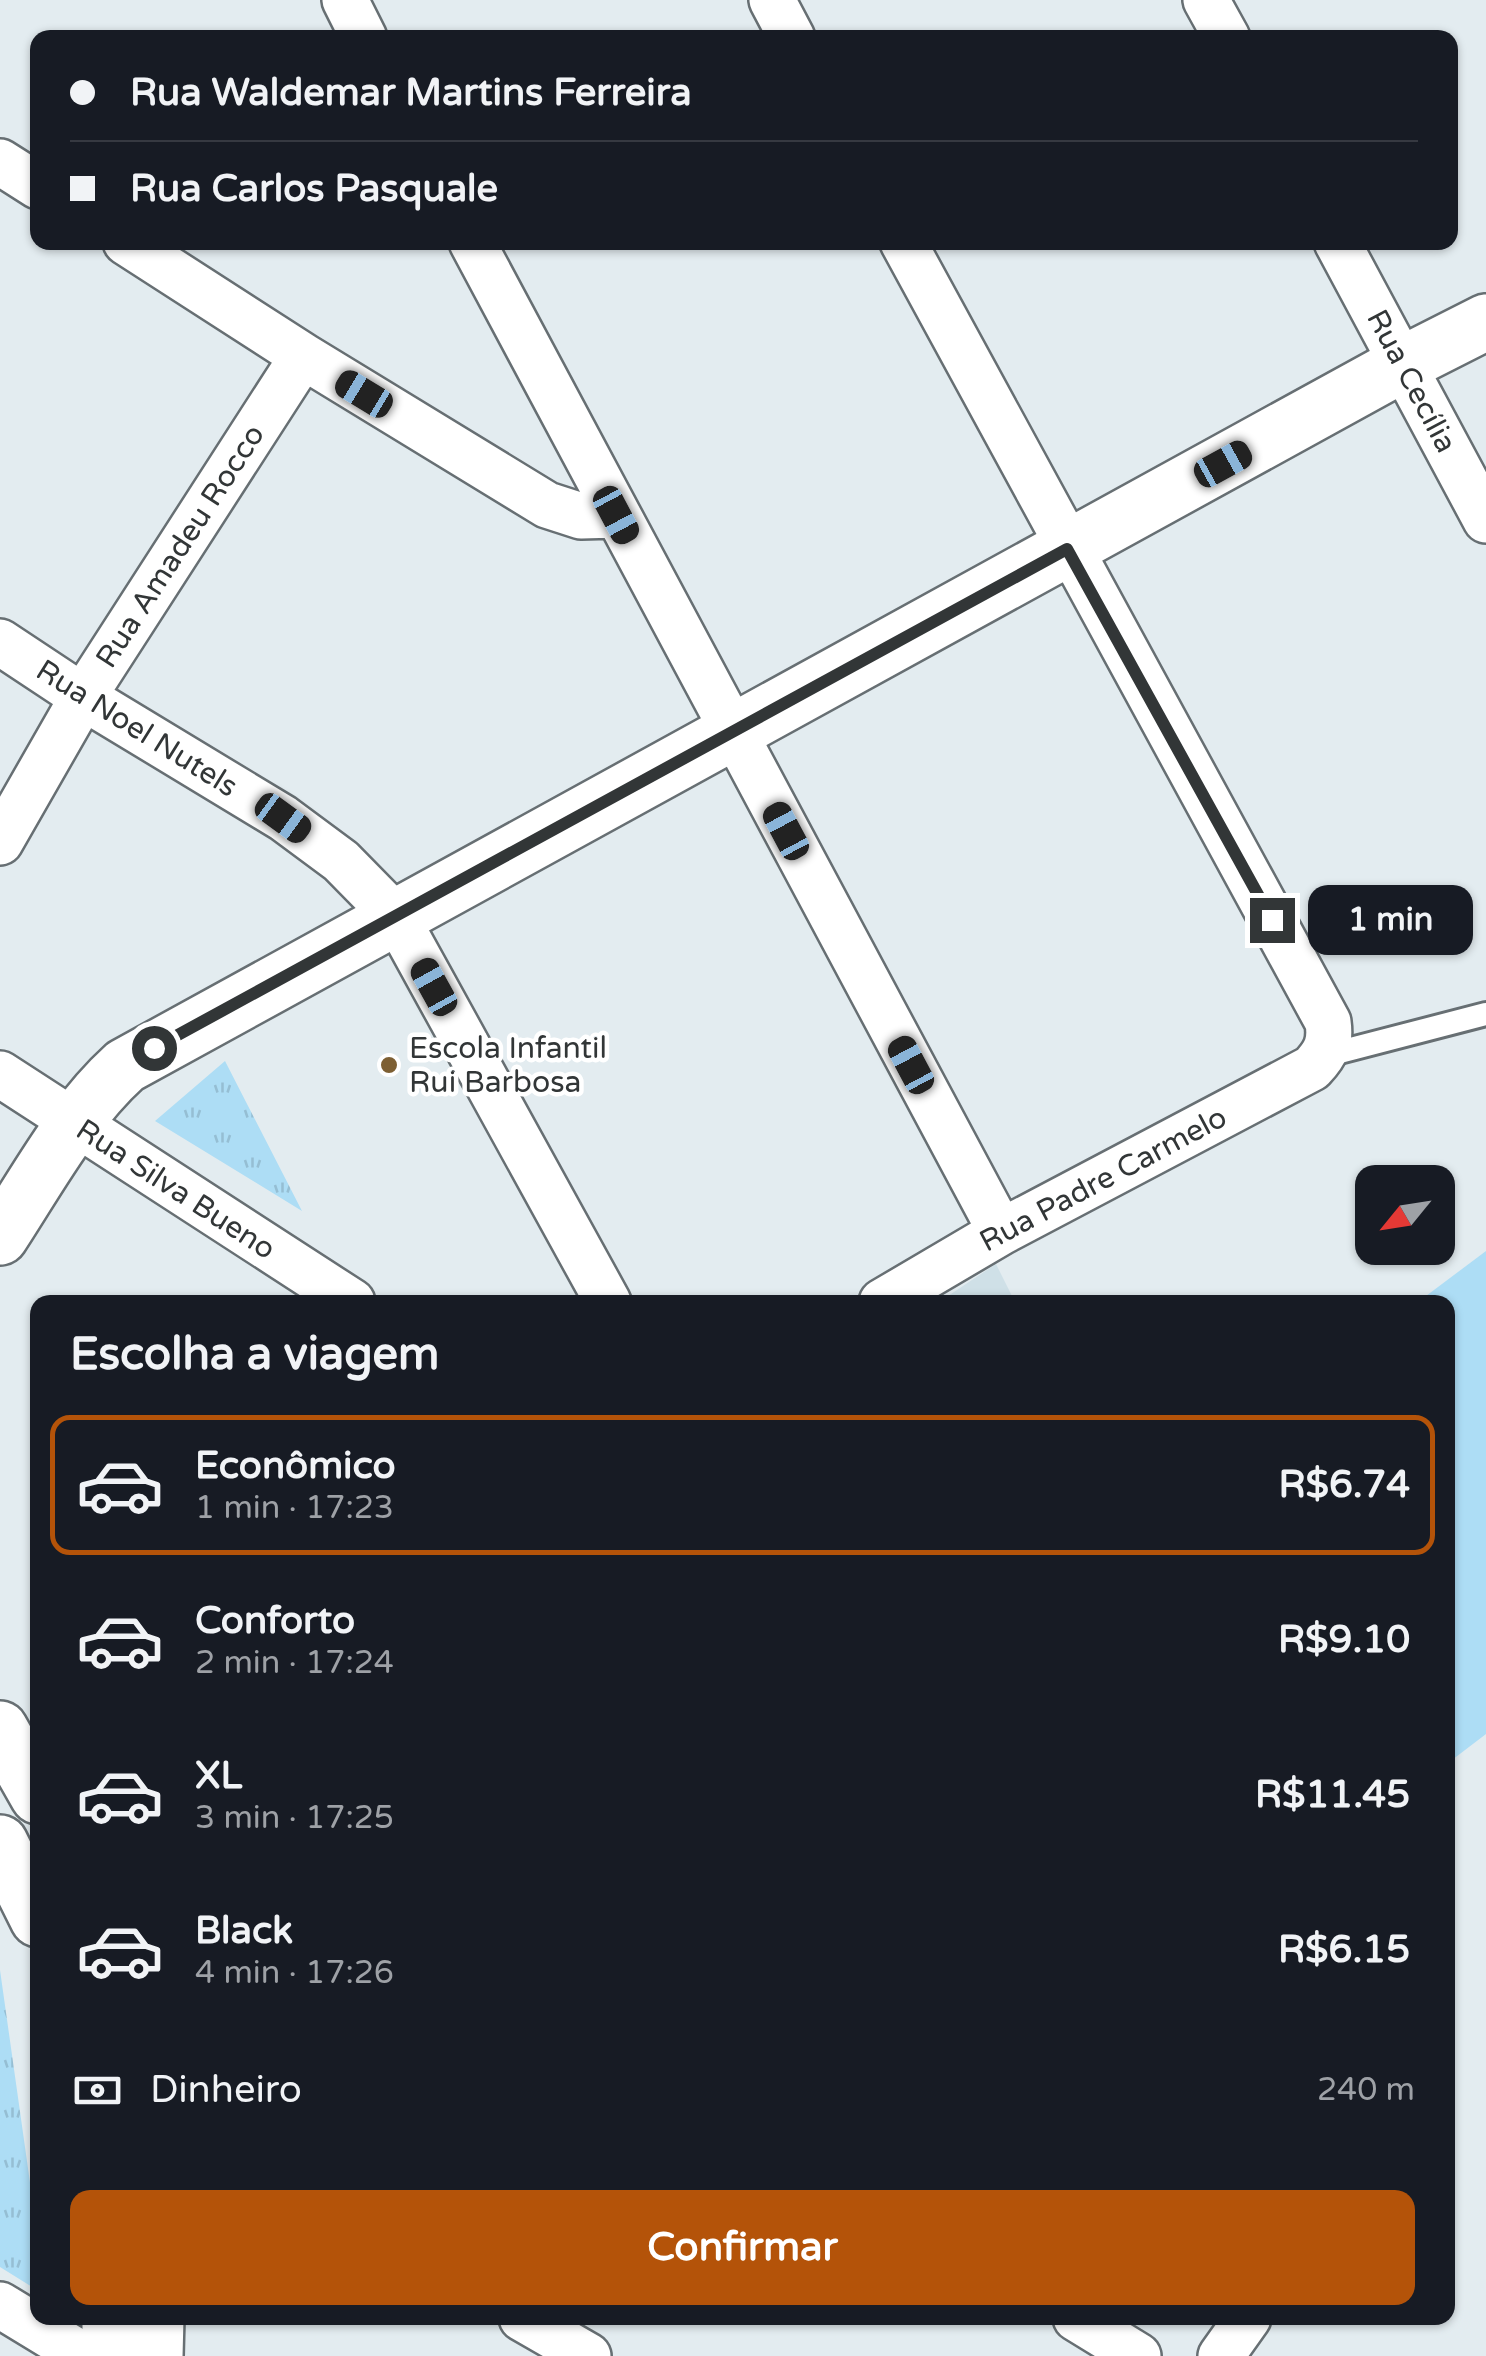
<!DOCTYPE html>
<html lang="pt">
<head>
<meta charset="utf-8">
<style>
  body { margin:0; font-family:"Varela Round",sans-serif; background:#242831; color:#f1f3f6; height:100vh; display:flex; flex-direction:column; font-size:38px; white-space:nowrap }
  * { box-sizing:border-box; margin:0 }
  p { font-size:32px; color:#9ea1a6 }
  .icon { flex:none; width:55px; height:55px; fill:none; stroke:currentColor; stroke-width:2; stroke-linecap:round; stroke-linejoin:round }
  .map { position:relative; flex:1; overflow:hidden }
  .sheet { position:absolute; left:30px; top:1295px; width:1425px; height:1030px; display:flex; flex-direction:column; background:#171b24; border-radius:20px; box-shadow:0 2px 8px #0004 }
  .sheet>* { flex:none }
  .top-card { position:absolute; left:30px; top:30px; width:1428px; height:220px; border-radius:20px; box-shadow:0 2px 8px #0004; display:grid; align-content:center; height:220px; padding:0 40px; background:#171b24 }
  .needle { width:65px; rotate:240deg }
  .buttons { position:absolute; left:1355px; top:1165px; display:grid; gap:20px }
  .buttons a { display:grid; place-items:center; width:100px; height:100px; border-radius:20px; background:#171b24; box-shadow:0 2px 8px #0004; font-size:50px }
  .end { position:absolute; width:45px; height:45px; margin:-22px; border:12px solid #323637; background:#fff; box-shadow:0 0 0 5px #fff }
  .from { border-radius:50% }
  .bubble { position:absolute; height:70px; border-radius:20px; background:#171b24; box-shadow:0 2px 8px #0004; font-size:32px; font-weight:700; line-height:70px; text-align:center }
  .car { position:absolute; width:30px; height:60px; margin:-30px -15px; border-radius:12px; box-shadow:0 0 8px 2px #0007; background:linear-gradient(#222 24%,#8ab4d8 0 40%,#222 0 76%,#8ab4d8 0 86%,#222 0) }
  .top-card b { display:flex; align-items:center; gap:35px; height:95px; font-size:38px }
  .top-card b+b { border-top:2px solid #363941 }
  .top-card i { width:25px; height:25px; background:#f1f3f6 }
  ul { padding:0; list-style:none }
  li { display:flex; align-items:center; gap:30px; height:140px; margin:0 20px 15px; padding:0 20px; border:5px solid transparent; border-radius:20px }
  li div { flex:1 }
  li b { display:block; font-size:38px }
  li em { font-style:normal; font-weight:700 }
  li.active { border-color:#b45309 }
  li>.icon { width:90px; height:90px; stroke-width:1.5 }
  h2 { padding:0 40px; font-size:45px; line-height:120px }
  .pay { display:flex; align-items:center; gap:25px; height:110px; padding:0 40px; font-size:38px }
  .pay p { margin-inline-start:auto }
  .button { display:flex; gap:20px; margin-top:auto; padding:20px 40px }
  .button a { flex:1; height:115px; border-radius:20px; background:#b45309; color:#fff; font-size:40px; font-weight:700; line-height:115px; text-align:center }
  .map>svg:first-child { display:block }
</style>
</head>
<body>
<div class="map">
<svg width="1486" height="2356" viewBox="0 0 1486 2356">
  <defs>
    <pattern id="park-tufts" width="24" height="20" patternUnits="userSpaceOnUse" patternTransform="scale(2.5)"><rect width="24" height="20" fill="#adddf5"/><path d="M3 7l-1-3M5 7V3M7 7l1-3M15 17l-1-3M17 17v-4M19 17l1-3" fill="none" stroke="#95bed3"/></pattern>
  </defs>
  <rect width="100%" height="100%" fill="#e3ecf0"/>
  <path fill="#cfe0e7" d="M 996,1264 L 1015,1302 L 939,1302 Z"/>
  <path fill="url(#park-tufts)" d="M 225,1061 L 302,1211 L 155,1121 Z
    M 0,1970 L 37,2232 L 37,2290 L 0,2267 Z"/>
  <path fill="#adddf5" d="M 1486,1251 L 1486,1734 L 1448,1763 L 1448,1302 L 1418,1302 Z"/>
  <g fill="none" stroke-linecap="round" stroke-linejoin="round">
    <g stroke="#676f73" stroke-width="28">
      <path id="lane" d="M 1324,1056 L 1486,1014"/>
    </g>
    <g stroke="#676f73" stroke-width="50">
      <path id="street" d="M 345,0 L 364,38
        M 772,0 L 792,38
        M 1206,0 L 1227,38
        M 0,162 L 38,186
        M 126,242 L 303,356 L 547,505 L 581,516 L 616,515
        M 472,242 L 1001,1232
        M 1337,242 L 1486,520
        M 0,642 L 83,697 L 283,818 L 341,861 L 396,917 L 608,1302
        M 0,842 L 83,697 L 303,356
        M 0,1074 L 352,1302
        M 882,1302 L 1001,1232 L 1312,1068 C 1326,1053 1331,1043 1328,1022 L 903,242
        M 0,2305 L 84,2356
        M 522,2318 L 588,2356
        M 1076,2318 L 1138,2356
        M 1221,2356 L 1248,2318"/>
    </g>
    <g stroke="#676f73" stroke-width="60">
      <path id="secondary" d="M 0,1237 C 38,1179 73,1113 125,1066 L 1403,364 L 1486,322
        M 0,1729 L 38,1796
        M 0,1843 L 38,1919
        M 110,2318 L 110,2356
        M 155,2356 L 156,2318"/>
    </g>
    <use href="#lane" stroke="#fff" stroke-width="22"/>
    <use href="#street" stroke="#fff" stroke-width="45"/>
    <use href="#secondary" stroke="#fff" stroke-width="55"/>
  </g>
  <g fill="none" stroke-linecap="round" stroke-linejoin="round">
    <path stroke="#323637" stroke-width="12" d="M 154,1048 L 1067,549 L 1272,920"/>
  </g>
  <circle fill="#7d5f33" stroke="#fff" stroke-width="4" cx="389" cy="1065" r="10"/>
  <g text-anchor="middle" stroke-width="9" stroke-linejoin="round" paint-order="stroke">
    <g font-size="30" fill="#323637" stroke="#fff">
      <text transform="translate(1412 381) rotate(62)" y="10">Rua Cecília</text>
      <text transform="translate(180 546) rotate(-57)" y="10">Rua Amadeu Rocco</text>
      <text transform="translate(137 728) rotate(32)" y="10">Rua Noel Nutels</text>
      <text transform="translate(1103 1179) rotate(-28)" y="10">Rua Padre Carmelo</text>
      <text transform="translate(176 1189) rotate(33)" y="10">Rua Silva Bueno</text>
    </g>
    <g font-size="30" fill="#323637" stroke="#fff" text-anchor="start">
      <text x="409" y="1058">Escola Infantil<tspan x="409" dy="34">Rui Barbosa</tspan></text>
    </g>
  </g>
</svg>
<div class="buttons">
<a><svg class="needle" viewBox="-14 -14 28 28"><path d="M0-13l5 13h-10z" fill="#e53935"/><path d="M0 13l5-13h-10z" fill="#9ea1a6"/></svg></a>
</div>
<i class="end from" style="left:154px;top:1048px"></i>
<i class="end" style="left:1272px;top:920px"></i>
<div class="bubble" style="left:1308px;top:885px;width:165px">1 min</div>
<i class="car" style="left:364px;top:394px;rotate:301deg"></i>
<i class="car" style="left:1223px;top:464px;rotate:61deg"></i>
<i class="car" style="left:616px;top:515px;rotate:152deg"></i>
<i class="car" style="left:283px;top:818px;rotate:126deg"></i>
<i class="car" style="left:786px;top:831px;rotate:332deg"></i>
<i class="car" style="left:434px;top:987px;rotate:331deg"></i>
<i class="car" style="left:911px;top:1065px;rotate:332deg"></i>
<div class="top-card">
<b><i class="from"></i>Rua Waldemar Martins Ferreira</b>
<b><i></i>Rua Carlos Pasquale</b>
</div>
<section class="sheet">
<h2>Escolha a viagem</h2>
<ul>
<li class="active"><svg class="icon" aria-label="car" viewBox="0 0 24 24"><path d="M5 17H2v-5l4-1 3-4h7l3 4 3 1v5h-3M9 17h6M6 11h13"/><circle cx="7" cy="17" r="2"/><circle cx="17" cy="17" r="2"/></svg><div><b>Econômico</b><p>1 min · 17:23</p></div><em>R$6.74</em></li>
<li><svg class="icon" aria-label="car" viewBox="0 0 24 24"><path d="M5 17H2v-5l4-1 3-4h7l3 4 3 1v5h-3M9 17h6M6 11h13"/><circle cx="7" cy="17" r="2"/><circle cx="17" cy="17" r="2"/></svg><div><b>Conforto</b><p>2 min · 17:24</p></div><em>R$9.10</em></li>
<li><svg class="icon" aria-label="car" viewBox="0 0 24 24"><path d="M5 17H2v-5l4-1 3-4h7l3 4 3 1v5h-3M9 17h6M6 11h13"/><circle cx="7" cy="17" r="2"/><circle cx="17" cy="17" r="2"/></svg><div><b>XL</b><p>3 min · 17:25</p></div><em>R$11.45</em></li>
<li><svg class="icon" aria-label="car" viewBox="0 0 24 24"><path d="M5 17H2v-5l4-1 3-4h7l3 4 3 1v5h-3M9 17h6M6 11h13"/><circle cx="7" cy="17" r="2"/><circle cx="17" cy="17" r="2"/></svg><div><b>Black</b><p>4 min · 17:26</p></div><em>R$6.15</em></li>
</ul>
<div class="pay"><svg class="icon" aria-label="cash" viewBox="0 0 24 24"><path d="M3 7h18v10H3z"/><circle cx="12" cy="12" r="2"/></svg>Dinheiro<p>240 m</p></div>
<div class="button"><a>Confirmar</a></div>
</section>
</div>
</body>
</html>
